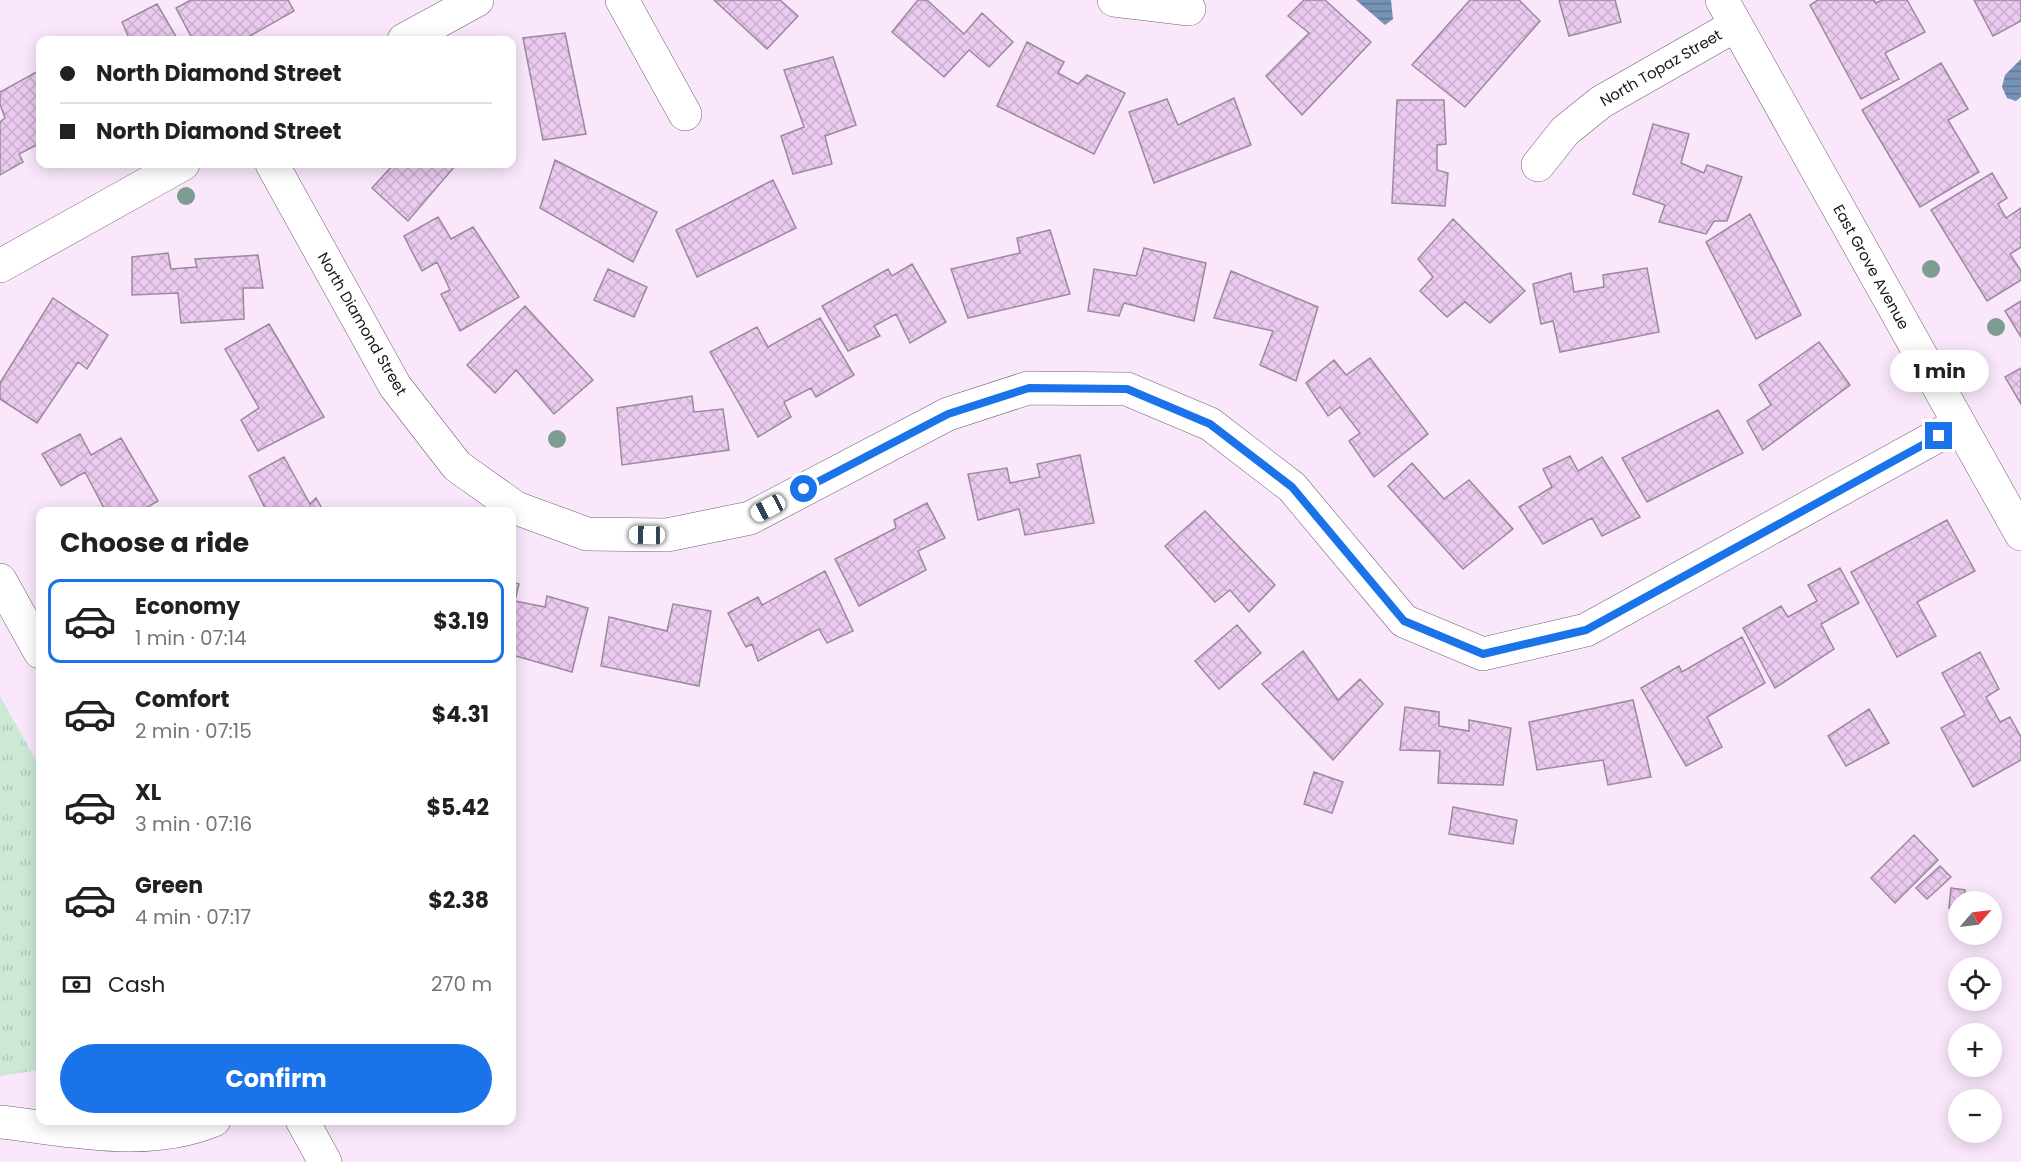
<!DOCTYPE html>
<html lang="en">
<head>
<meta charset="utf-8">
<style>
  body { margin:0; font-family:Poppins,sans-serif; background:#f6f6f6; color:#202124; height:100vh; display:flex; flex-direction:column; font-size:22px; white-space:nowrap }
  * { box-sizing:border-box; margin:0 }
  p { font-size:20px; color:#757577 }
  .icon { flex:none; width:33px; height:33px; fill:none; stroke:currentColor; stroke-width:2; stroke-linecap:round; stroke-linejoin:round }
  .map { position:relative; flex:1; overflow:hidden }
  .details { position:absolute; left:36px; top:507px; width:480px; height:618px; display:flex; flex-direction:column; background:#fff; border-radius:12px; box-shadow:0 3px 15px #0003 }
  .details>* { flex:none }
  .hud { position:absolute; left:36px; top:36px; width:480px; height:132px; border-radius:12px; box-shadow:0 3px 15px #0003; display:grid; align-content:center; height:132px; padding:0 24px; background:#fff }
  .needle { width:39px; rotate:62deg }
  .tools { position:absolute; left:1948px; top:891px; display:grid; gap:12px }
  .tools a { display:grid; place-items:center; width:54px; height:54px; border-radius:50%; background:#fff; box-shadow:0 3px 15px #0003; font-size:30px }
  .end { position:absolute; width:27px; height:27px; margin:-14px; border:8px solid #1a73e8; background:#fff; box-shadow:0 0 0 3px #fff }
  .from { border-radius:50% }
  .bubble { position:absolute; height:42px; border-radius:21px; background:#fff; box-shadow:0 3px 15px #0003; font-size:20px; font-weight:700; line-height:42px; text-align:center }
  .car { position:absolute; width:18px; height:36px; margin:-18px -9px; border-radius:8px; box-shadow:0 0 4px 2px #0007; background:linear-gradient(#fff 24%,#345 0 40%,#fff 0 76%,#345 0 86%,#fff 0) }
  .hud b { display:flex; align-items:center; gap:21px; height:57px; font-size:22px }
  .hud b+b { border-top:2px solid #e0e0e0 }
  .hud i { width:15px; height:15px; background:#202124 }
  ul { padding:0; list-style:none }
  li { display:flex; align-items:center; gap:18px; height:84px; margin:0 12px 9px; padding:0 12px; border:3px solid transparent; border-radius:12px }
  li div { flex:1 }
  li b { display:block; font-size:22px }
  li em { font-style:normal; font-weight:700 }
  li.selected { border-color:#1a73e8 }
  li>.icon { width:54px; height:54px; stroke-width:1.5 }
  h2 { padding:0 24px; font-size:27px; line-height:72px }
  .pay { display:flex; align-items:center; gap:15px; height:66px; padding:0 24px; font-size:22px }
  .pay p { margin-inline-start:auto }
  .primary-button { display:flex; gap:12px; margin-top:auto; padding:12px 24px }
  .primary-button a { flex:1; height:69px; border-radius:36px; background:#1a73e8; color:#fff; font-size:24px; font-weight:700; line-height:69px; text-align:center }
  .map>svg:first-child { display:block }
</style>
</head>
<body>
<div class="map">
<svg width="2021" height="1162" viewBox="0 0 2021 1162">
  <defs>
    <pattern id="grass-tufts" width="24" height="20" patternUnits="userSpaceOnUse" patternTransform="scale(1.5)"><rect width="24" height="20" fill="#cce9d6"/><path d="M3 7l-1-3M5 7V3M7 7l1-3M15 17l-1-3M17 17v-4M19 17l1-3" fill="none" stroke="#afc7b7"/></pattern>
    <pattern id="water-rules" width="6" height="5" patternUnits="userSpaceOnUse" patternTransform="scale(1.5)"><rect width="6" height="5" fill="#7692b6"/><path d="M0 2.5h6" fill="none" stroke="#607693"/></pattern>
    <pattern id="building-cross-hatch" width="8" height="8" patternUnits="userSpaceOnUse" patternTransform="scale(1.5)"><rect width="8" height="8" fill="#ebcaf0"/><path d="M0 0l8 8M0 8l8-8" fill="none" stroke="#c9adcd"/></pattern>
  </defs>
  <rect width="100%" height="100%" fill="#fae7fc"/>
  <path fill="url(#grass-tufts)" d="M 0,696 L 40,768 L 40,1070 L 0,1076 Z"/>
  <path fill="url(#water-rules)" d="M 1356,0 L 1391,0 L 1393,19 L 1385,25 Z
    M 2021,59 L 2021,97 L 2016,101 L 2007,98 L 2002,87 L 2005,75 Z"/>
  <path fill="url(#building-cross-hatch)" stroke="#9a8a9d" stroke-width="1.5" d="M 191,0 L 288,0 L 294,11 L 243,40 L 193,40 L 176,8 Z
    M 714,0 L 780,0 L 798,16 L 767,49 Z
    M 918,0 L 927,0 L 964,34 L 982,13 L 1013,42 L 989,67 L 969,50 L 944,77 L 892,32 Z
    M 1304,0 L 1325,0 L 1371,42 L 1302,115 L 1266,76 L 1309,33 L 1288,16 Z
    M 1470,0 L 1519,0 L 1540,21 L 1465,107 L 1412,65 Z
    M 1559,0 L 1615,0 L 1621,22 L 1569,36 Z
    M 1818,0 L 1874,0 L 1876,3 L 1882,0 L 1907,0 L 1925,32 L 1885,53 L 1899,79 L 1861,99 L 1810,5 Z
    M 1974,0 L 2021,0 L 2021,21 L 1993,36 Z
    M 157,4 L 178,40 L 126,40 L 129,38 L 122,22 Z
    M 565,33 L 586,134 L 543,140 L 523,38 Z
    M 1027,42 L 1064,62 L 1058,73 L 1078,84 L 1087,75 L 1125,93 L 1094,154 L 997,106 Z
    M 833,57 L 856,125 L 825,136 L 832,164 L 793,174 L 781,136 L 804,127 L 784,70 Z
    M 1941,63 L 1968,109 L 1948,120 L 1979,172 L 1920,207 L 1862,110 Z
    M 40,70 L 40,143 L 19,154 L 23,162 L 0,175 L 0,122 L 5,118 L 0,104 L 0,92 Z
    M 1234,98 L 1251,145 L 1154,183 L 1129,112 L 1167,99 L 1178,125 Z
    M 1397,100 L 1444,100 L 1446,144 L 1437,145 L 1437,170 L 1448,173 L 1445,206 L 1392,203 Z
    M 1653,124 L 1689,134 L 1681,163 L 1704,173 L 1707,165 L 1742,177 L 1727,221 L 1714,221 L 1706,234 L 1659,222 L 1665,205 L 1633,194 Z
    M 555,160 L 657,212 L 633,262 L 540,208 Z
    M 394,164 L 452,164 L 455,166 L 408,221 L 372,188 Z
    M 1992,173 L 2007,198 L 1998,204 L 2006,218 L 2021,208 L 2021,247 L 2010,254 L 2021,271 L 2021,280 L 1987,301 L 1931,210 Z
    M 773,180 L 796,228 L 697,277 L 676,230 Z
    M 1750,214 L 1801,315 L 1756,339 L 1706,242 Z
    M 438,217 L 451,239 L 473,227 L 519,297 L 460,331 L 441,294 L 450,290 L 437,262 L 422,271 L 404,236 Z
    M 1453,219 L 1525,291 L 1490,323 L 1465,302 L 1447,317 L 1420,291 L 1433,277 L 1418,259 Z
    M 1050,230 L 1070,294 L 968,318 L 951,269 L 1020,253 L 1017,238 Z
    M 1144,248 L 1206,263 L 1194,321 L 1124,303 L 1119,316 L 1088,311 L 1094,269 L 1136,276 Z
    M 168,253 L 171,269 L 197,267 L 195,259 L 258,255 L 263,288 L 243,288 L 244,319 L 181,323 L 178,293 L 132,295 L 132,257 Z
    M 912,264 L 946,322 L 910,343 L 896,314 L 874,326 L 880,336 L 848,351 L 822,306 L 888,269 L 892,276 Z
    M 1647,268 L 1659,332 L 1560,352 L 1553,321 L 1541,324 L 1533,284 L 1571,273 L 1574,292 L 1604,287 L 1603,275 Z
    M 608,269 L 647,287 L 634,317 L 594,300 Z
    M 1231,271 L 1318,307 L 1296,381 L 1260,365 L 1273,331 L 1214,318 Z
    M 53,298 L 108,335 L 87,369 L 78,362 L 37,423 L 0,399 L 0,383 Z
    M 2021,301 L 2021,337 L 2005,311 Z
    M 525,306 L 593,380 L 554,414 L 516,370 L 495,393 L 467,365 Z
    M 820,318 L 854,375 L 816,397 L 811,388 L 784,402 L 791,417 L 758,437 L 710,352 L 757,327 L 768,347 Z
    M 269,324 L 324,417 L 258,451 L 241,420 L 259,408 L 225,349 Z
    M 1819,342 L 1850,385 L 1763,450 L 1747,421 L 1771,405 L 1759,385 Z
    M 1370,358 L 1428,434 L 1374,477 L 1349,441 L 1360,433 L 1340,407 L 1328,416 L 1306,383 L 1334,360 L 1346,375 Z
    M 2021,368 L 2021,404 L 2005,377 Z
    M 692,396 L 694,412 L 723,409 L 729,450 L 622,465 L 617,408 Z
    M 1718,410 L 1743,453 L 1647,502 L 1622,458 Z
    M 80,434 L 91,455 L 121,438 L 158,501 L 139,512 L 106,512 L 85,472 L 61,486 L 42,454 Z
    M 1080,455 L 1094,523 L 1025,535 L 1019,509 L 978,520 L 968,474 L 1007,468 L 1010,483 L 1040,477 L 1037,464 Z
    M 1570,456 L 1578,471 L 1602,457 L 1640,517 L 1602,536 L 1592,518 L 1543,544 L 1519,507 L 1552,487 L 1543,469 Z
    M 284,457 L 310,504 L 316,498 L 324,512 L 267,512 L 249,476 Z
    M 1412,463 L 1444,499 L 1469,480 L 1513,529 L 1463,569 L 1388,486 Z
    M 927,503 L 945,538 L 918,551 L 926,570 L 859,606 L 835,559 L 896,528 L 894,520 Z
    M 1205,511 L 1275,585 L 1249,612 L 1230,590 L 1215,602 L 1165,546 Z
    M 1947,520 L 1975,571 L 1917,602 L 1936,636 L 1897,657 L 1851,572 Z
    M 1840,568 L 1859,603 L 1821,624 L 1834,649 L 1775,688 L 1743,628 L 1781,606 L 1788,617 L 1817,601 L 1808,585 Z
    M 825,571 L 853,631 L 827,643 L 819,629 L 758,661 L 752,644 L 746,647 L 728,613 L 758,597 L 762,605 Z
    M 512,582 L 519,584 L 515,601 L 545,607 L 547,596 L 588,608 L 572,672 L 512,655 Z
    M 673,604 L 711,611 L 699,686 L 601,666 L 609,617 L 667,631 Z
    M 1237,625 L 1261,653 L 1219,689 L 1195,661 Z
    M 1742,637 L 1765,683 L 1707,717 L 1722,747 L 1686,766 L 1641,688 L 1679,666 L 1682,672 Z
    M 1303,651 L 1338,700 L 1360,679 L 1383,704 L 1333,760 L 1262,684 Z
    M 1980,652 L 1999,689 L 1986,697 L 2000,722 L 2010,717 L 2021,737 L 2021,760 L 1973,787 L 1941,728 L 1965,715 L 1942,673 Z
    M 1633,700 L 1651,777 L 1608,785 L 1603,760 L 1537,770 L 1529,722 Z
    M 1405,707 L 1439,712 L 1439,726 L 1469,731 L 1469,720 L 1511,728 L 1503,785 L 1438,783 L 1440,751 L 1400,750 Z
    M 1869,709 L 1889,743 L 1846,766 L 1828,736 Z
    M 1314,772 L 1343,782 L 1332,813 L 1304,804 Z
    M 1453,807 L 1517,820 L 1513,844 L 1449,834 Z
    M 1914,835 L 1938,860 L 1895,903 L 1871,878 Z
    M 1940,866 L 1951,877 L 1927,899 L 1916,888 Z
    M 1951,888 L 1965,890 L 1964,902 L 1959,902 L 1959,909 L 1949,908 Z"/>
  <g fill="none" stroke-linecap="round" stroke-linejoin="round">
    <g stroke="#716072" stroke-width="34">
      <path id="minor" d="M 622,0 L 685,114
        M 1114,0 L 1189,9
        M 1722,0 L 2021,534
        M 404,40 L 477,0
        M 272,164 L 395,386 L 457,466 L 516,508 L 587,534 L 667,535 L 750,518 L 948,414 L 1028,388 L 1127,389 L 1210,424 L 1292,487 L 1404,621 L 1483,654 L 1586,630 L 1959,424
        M 1538,165 L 1565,131 L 1601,102 L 1736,25
        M 0,266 L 183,164
        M 0,1122 C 71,1130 146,1148 214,1120"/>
    </g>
    <g stroke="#716072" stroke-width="34">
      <path id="secondary" d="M 0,580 L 40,652
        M 302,1120 L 325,1162"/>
    </g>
    <use href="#minor" stroke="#fff" stroke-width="33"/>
    <use href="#secondary" stroke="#fff" stroke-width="33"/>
  </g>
  <g fill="#7d9d92">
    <circle cx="186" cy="196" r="9"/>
    <circle cx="1931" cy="269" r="9"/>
    <circle cx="1996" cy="327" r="9"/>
    <circle cx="557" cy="439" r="9"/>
  </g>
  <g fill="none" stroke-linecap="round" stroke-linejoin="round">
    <path stroke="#1a73e8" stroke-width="8" d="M 804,489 L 948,414 L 1029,388 L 1127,389 L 1210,424 L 1292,487 L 1404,621 L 1483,654 L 1586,630 L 1939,436"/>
  </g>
  <g text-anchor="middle" stroke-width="4.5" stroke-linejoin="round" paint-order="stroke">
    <g font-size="15" fill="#1c151c" stroke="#fff">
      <text transform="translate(1661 68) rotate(-30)" y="5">North Topaz Street</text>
      <text transform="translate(1871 267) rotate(61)" y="5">East Grove Avenue</text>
      <text transform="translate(362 324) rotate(60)" y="5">North Diamond Street</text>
    </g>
  </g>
</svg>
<div class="tools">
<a><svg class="needle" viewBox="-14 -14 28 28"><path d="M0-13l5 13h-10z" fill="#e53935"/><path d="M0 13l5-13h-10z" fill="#757577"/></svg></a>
<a><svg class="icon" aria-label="locate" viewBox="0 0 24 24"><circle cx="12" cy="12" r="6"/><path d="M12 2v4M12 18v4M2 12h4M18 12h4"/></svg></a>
<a>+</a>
<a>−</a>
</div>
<i class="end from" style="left:804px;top:489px"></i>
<i class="end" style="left:1939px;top:436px"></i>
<div class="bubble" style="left:1890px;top:350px;width:99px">1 min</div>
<i class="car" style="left:768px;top:508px;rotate:242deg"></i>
<i class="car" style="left:647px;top:535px;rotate:271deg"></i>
<div class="hud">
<b><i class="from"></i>North Diamond Street</b>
<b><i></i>North Diamond Street</b>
</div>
<section class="details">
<h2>Choose a ride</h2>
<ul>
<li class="selected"><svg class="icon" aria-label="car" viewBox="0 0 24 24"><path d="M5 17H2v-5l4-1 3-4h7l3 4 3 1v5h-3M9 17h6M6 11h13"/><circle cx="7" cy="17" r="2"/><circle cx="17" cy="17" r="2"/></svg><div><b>Economy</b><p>1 min · 07:14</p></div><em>$3.19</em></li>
<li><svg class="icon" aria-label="car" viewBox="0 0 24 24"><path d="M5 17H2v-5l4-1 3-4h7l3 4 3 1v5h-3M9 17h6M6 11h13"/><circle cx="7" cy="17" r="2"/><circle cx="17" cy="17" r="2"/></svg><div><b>Comfort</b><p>2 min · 07:15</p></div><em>$4.31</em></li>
<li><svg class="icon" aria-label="car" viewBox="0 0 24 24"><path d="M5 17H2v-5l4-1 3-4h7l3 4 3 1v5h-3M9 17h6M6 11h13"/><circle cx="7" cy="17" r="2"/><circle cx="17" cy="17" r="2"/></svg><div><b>XL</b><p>3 min · 07:16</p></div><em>$5.42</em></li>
<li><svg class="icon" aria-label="car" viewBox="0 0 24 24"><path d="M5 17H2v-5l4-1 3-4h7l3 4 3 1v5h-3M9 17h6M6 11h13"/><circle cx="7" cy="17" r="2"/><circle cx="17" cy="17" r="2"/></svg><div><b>Green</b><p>4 min · 07:17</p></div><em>$2.38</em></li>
</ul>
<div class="pay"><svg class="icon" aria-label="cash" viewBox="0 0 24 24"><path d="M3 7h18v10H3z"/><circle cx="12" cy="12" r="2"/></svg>Cash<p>270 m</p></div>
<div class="primary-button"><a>Confirm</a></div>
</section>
</div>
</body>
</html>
